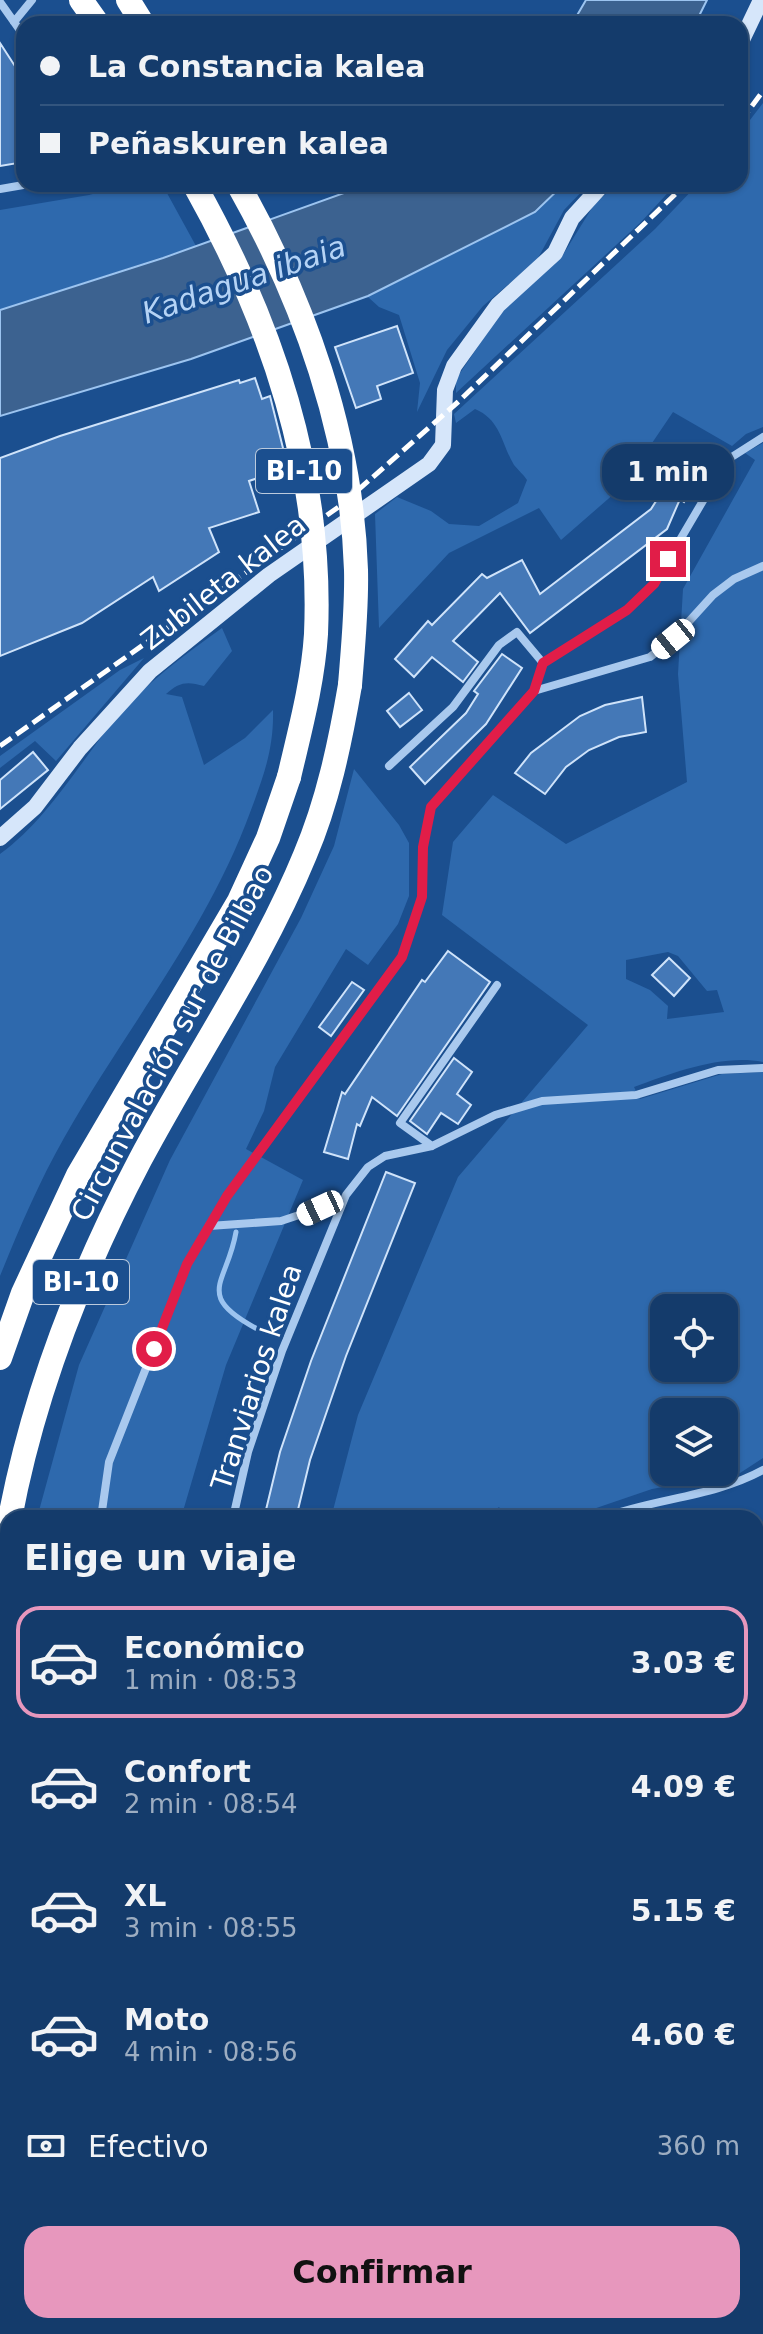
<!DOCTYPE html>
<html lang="es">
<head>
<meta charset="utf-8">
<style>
  body { margin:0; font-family:"DejaVu Sans",sans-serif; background:#1d4271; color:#f1f3f6; height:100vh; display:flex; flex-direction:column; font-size:30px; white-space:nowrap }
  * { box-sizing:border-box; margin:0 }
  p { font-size:26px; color:#9dadc1 }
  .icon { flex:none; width:44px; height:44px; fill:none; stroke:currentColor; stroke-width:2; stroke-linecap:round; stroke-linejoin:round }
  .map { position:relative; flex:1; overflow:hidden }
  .sheet { position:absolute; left:0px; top:1510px; width:764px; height:824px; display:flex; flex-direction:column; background:#143b6b; border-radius:24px 24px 0 0; box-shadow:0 2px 6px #0004,0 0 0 2px #33557e }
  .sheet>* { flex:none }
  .top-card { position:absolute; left:16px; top:16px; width:732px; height:176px; border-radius:24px; box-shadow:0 2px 6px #0004,0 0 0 2px #33557e; display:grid; align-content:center; height:176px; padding:0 24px; background:#143b6b }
  .fabs { position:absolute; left:650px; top:1294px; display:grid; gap:16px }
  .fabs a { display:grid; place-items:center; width:88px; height:88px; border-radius:16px; background:#143b6b; box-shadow:0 2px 6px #0004,0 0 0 2px #33557e; font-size:40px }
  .end { position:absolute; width:36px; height:36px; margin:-18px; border:10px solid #e11d48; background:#fff; box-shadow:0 0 0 4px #fff }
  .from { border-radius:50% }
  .bubble { position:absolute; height:56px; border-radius:24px; background:#143b6b; box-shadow:0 2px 6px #0004,0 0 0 2px #33557e; font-size:26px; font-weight:700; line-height:56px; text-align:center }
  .car { position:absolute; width:24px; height:48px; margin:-24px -12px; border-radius:10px; box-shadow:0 0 6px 2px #0007; background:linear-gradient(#fff 24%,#345 0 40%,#fff 0 76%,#345 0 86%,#fff 0) }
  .top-card b { display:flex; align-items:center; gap:28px; height:76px; font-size:30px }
  .top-card b+b { border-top:2px solid #33557e }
  .top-card i { width:20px; height:20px; background:#f1f3f6 }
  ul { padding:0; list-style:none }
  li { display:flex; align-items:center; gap:24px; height:112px; margin:0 16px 12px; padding:0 8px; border:4px solid transparent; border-radius:24px }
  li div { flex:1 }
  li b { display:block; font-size:30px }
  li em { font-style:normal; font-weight:700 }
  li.selected { border-color:#e797bd }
  li>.icon { width:72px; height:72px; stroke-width:1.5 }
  h2 { padding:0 24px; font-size:36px; line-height:96px }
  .pay { display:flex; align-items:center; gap:20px; height:88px; padding:0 24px; font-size:30px }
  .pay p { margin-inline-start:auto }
  .button { display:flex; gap:16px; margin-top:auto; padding:16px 24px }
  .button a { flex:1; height:92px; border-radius:24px; background:#e797bd; color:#111; font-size:32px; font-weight:700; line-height:92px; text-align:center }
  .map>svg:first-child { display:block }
</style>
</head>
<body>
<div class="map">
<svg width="763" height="2334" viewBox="0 0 763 2334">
  <rect width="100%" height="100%" fill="#1b4f8f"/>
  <path fill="#2e69ad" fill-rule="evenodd" d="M 763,103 L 763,427 L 746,434 L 732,446 L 673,412 L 623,486 L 561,540 L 539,508 L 449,553 L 379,628 L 375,514 L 397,497 L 431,511 L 449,524 L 479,526 L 518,503 L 527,480 C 523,474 518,470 514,465 C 501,443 501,420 475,409 L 456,423 L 454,414 L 655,229 L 698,184 L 740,184 L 740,133 Z
    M 130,184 L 162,184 L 196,246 L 0,310 L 0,210 L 89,195 Z
    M 564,184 L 589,184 L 564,210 L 537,260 L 483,306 L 447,350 L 417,412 L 420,383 L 399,315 L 379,307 L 368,297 L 535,212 Z
    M 618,184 L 676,184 L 641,222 L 456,393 L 456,379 L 502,311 L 561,258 L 595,203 Z
    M 763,443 L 763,1062 C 721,1054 673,1073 634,1087 L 640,1099 L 722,1074 L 763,1072 L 763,1458 L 740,1473 L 652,1489 L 567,1518 L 507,1518 L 499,1507 L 484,1518 L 331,1518 L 358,1415 L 458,1177 L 588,1025 L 442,915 L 453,842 L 493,795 L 566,844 L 687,782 L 678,674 L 683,589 L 755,460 L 745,453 ZM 668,952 L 678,956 L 707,991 L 717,990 L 724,1012 L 667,1019 L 668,1006 L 650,990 L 626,979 L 626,960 ZM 664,1308 L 724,1308 L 724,1368 L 664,1368 ZM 664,1412 L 724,1412 L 724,1472 L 664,1472 Z
    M 222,628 L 232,651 L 204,686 C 187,681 179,682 166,694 L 182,697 L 204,765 L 245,738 L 273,710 C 274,748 264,775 251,810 C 207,931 126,1028 64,1138 C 39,1182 19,1229 0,1276 L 0,854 C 47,820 79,764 115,719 C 145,684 184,655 222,628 Z
    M 144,658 L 56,761 L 35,741 L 0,768 L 0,756 L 120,670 Z
    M 354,769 L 399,825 L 409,843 L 409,896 L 398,924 L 368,965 L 346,949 L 275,1067 L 264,1111 L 246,1149 L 303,1180 L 226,1365 L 181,1518 L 37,1518 L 79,1365 L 170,1160 L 301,918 L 334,846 Z
    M 763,1650 L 763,1881 L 756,1887 L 756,1653 Z
    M 51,2326 L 131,2326 L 130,2334 L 51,2334 Z"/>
  <path fill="#3c6290" stroke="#9cc4f0" stroke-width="2" d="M 586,0 L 707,0 L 695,24 L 572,24 Z
    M 369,184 L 564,184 L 535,212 L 368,296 L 191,359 L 0,416 L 0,310 L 163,258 Z"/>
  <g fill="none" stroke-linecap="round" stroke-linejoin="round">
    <path stroke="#9cc4f0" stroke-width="5" d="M 236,1232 C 227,1285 192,1295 261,1331"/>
  </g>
  <path fill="#4478b7" stroke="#cfe3fa" stroke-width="2" d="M 0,43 L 24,80 L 24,162 L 0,166 Z
    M 397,326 L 413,373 L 377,386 L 381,399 L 356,408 L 335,347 Z
    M 255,378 L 262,399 L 270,396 L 288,468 L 249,481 L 259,512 L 209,528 L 219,552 L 159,591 L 153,577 L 82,623 L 0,656 L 0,458 L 60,436 L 239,380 L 240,383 Z
    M 677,468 L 697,480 L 684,502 L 680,499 L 667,529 L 530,633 L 500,593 L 453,641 L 478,662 L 463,682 L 432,657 L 414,677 L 395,659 L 428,621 L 432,625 L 482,574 L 487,578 L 522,560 L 540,594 L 651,509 Z
    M 502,654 L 522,668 L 486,724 L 425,784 L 410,767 L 466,713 L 478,694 L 474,691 Z
    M 409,693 L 422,710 L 400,727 L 387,711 Z
    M 642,697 L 646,732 L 619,737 L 589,750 L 566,767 L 545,794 L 515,773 L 531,753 L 580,716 L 605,705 Z
    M 33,752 L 48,770 L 0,809 L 0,780 Z
    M 448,951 L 490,982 L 397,1116 L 372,1097 L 360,1126 L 357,1124 L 348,1159 L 324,1152 L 342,1092 L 345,1094 L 422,980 L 425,982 Z
    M 669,958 L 690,978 L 674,996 L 652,975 Z
    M 352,982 L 364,990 L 331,1036 L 319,1027 Z
    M 454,1058 L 472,1072 L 457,1094 L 471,1105 L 458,1124 L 441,1113 L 427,1134 L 410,1121 Z
    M 386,1172 L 415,1183 L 346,1356 L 310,1460 L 296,1518 L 264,1518 L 280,1452 L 311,1361 Z"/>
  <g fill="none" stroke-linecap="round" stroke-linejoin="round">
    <path stroke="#a9c9ee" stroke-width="6" d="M 756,1620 L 763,1616
      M 756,2019 L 763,2011"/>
    <path stroke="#a9c9ee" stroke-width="8" d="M 0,2 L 24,36
      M 14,22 L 32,0
      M 0,189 L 29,184
      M 534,691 L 543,663 L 627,610 L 654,584 L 727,460 L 763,437
      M 389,766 L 453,707 L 499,645 L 517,632 L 543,663
      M 432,1146 L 400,1123 L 497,985
      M 209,1226 L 281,1221 L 320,1208
      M 101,1518 L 109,1462 L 187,1264 L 227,1196 L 402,957 L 422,897 L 423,847 L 431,807 L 534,691 L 650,657 L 673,639 L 713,595 L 734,579 L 763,566
      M 233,1518 L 248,1452 L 282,1351 L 346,1195 L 368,1167 L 385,1156 L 432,1146 L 495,1115 L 542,1101 L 636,1095 L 718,1070 L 763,1068
      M 602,1518 C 655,1498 714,1497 763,1470
      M 756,1660 L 763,1657
      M 756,2094 L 763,2096
      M 756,2186 L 763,2189
      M 756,2274 L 763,2278
      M 190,2326 L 212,2334
      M 449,2326 L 463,2334
      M 649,2326 L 665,2334
      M 151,2334 L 152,2326
      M 165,2334 L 165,2326"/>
    <path stroke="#d6e6fa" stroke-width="16" d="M 740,44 L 761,0
      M 0,838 L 35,807 L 80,748 L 150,671 L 269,575 L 429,464 L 443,445 L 445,390 L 454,366 L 498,305 L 555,253 L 572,218 L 603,184"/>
    <path stroke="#fff" stroke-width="24" d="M 81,0 L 98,24
      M 128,0 L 143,24
      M 0,1358 L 23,1293 L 78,1175 L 239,901 L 268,838 L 289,777
      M 10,1518 C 34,1391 80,1274 140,1160 C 194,1058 261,962 305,855 C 328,801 340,743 350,685
      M 0,1580 L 8,1527
      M 0,1874 L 8,1963
      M 25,2326 L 26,2334"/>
    <path stroke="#fff" stroke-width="5" stroke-dasharray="14 6" stroke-linecap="butt" d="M 740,122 L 763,91
      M 0,746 L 340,506 L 458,402 L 686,184"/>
    <path stroke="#a9c9ee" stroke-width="8" d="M 0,1910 L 8,1912"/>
    <path stroke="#fff" stroke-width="24" d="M 194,184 C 272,323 323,473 316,634 C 313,682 300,730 289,777
      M 238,184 C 304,301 352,435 356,570 C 357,608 353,647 350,685"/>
  </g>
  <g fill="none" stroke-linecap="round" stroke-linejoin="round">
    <path stroke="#e11d48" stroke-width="10" d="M 154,1349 L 187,1264 L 227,1196 L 402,957 L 422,897 L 423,847 L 431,807 L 534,691 L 543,663 L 627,610 L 654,584 L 668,559"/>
  </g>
  <g text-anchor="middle" stroke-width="7" stroke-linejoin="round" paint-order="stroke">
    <g fill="#1b4f8f" stroke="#bbcadd" stroke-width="2">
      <rect x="256" y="449" width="96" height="44" rx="6"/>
      <rect x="33" y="1260" width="96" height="44" rx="6"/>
    </g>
    <g font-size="26" font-weight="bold" fill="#fff">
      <text x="304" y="480">BI-10</text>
      <text x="81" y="1291">BI-10</text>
    </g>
    <g font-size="28" fill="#fff" stroke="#1b4f8f">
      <text transform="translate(223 582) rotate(-38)" y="10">Zubileta kalea</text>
      <text transform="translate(172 1043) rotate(-62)" y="10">Circunvalación sur de Bilbao</text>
      <text transform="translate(256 1377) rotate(-72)" y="10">Tranviarios kalea</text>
    </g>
    <g font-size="30" font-style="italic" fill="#b5d3f5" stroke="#1b4f8f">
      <text transform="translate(244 280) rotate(-19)" y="10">Kadagua ibaia</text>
    </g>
  </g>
</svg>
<div class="fabs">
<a><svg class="icon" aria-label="locate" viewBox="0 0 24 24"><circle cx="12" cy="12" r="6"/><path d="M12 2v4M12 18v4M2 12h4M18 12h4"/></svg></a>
<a><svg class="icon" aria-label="layers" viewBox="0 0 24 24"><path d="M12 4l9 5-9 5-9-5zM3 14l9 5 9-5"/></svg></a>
</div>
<i class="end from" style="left:154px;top:1349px"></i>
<i class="end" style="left:668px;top:559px"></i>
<div class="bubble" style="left:602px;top:444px;width:132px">1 min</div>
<i class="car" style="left:673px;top:639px;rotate:231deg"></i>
<i class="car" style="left:320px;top:1208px;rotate:245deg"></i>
<div class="top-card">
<b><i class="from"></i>La Constancia kalea</b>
<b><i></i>Peñaskuren kalea</b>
</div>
<section class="sheet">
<h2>Elige un viaje</h2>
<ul>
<li class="selected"><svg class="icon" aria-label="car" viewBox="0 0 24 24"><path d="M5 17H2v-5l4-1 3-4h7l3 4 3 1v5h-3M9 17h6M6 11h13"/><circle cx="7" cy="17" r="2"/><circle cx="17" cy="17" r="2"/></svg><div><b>Económico</b><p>1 min · 08:53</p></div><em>3.03 €</em></li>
<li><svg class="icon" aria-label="car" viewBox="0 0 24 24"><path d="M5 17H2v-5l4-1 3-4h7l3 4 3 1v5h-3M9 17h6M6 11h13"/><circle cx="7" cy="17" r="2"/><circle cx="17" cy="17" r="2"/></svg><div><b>Confort</b><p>2 min · 08:54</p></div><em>4.09 €</em></li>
<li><svg class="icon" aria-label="car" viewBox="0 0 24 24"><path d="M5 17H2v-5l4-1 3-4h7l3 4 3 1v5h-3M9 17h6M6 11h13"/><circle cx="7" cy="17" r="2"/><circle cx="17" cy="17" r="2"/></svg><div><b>XL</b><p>3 min · 08:55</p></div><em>5.15 €</em></li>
<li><svg class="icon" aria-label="car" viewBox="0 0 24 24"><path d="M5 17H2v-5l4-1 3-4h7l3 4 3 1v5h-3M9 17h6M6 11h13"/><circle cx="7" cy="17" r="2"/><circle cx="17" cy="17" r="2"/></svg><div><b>Moto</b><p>4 min · 08:56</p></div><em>4.60 €</em></li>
</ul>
<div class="pay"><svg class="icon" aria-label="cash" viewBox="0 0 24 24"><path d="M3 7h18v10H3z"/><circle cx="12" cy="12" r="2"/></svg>Efectivo<p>360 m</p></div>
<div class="button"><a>Confirmar</a></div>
</section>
</div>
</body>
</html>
